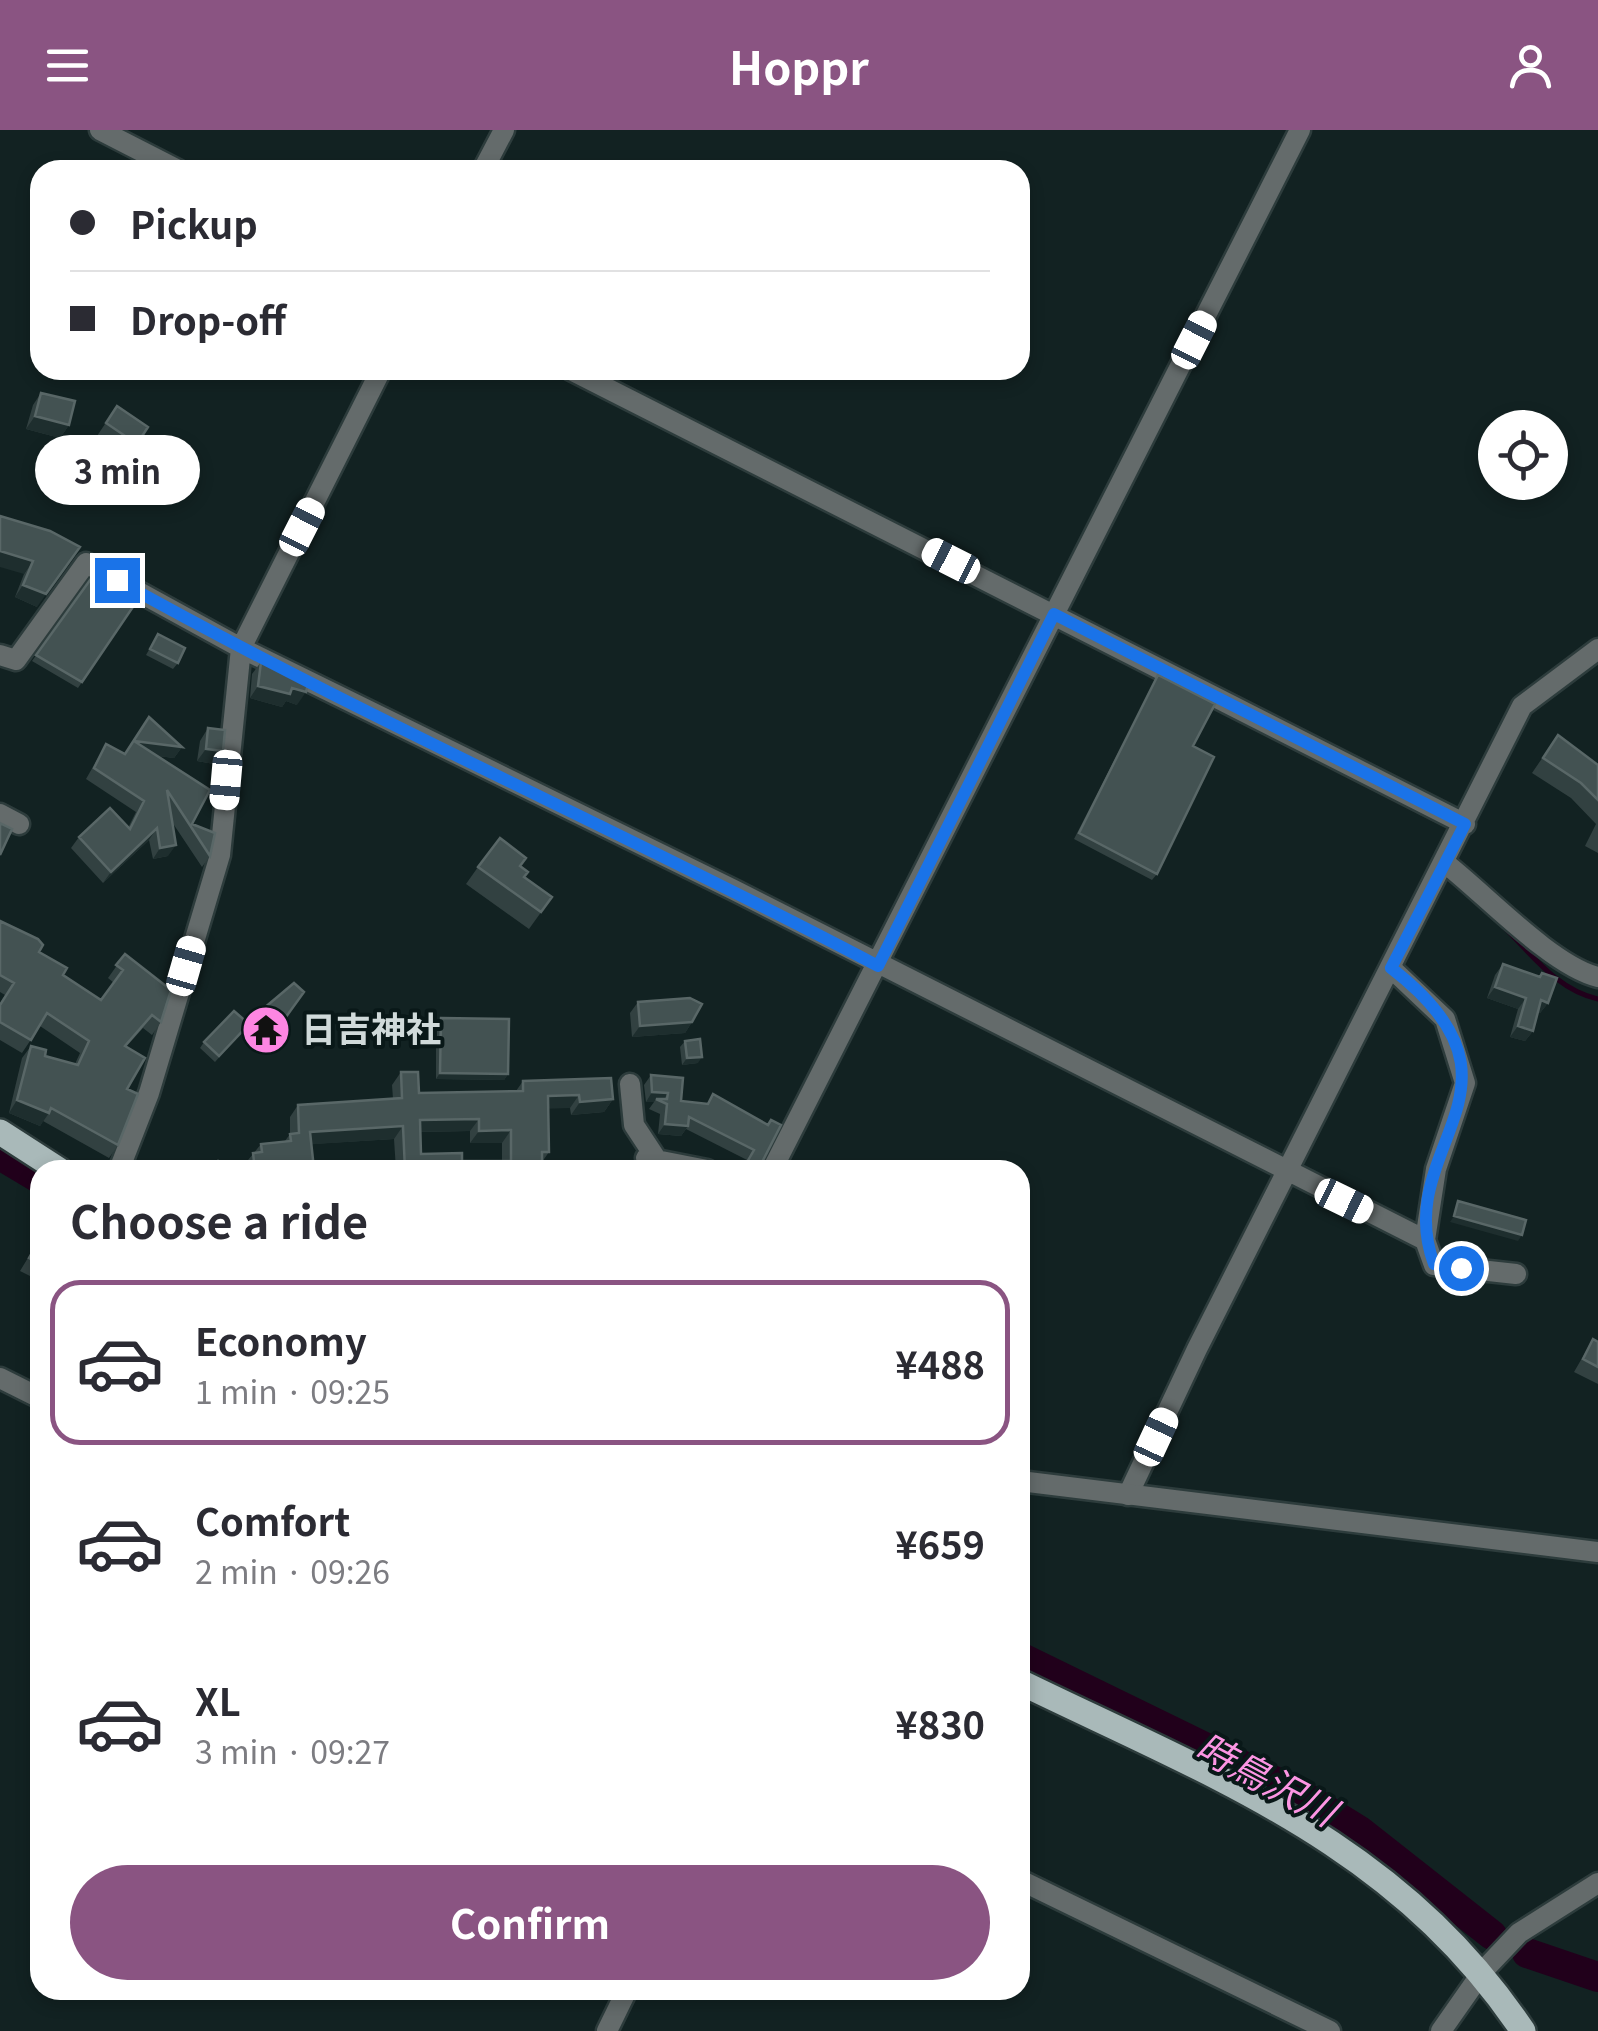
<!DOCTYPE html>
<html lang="en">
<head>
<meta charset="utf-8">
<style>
  body { margin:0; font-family:Georgia,"Noto Sans JP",serif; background:#f7f7f7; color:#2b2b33; height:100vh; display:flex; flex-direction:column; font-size:38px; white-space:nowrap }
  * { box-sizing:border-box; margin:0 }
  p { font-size:32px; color:#7c7c81 }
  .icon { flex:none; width:55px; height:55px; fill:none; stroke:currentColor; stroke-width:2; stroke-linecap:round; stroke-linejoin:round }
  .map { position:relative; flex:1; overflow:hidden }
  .panel { position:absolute; left:30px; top:1030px; width:1000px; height:840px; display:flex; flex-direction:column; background:#fff; border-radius:30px; box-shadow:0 5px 15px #0003 }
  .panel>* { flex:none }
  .hud { position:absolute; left:30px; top:30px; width:1000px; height:220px; border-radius:30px; box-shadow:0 5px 15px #0003; display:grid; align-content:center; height:220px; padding:0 40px; background:#fff }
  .tools { position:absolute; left:1478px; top:280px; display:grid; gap:20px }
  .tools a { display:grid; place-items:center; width:90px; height:90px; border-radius:50%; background:#fff; box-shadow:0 5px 15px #0003; font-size:50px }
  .end { position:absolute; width:45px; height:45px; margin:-22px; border:12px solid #1a73e8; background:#fff; box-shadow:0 0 0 5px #fff }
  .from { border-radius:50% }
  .bubble { position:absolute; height:70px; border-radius:35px; background:#fff; box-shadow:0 5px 15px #0003; font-size:32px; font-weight:700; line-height:70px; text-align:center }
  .car { position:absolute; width:30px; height:60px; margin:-30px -15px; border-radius:12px; box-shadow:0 0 8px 2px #0007; background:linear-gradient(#fff 24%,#345 0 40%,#fff 0 76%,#345 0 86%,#fff 0) }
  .hud b { display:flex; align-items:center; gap:35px; height:95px; font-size:38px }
  .hud b+b { border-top:2px solid #e1e1e2 }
  .hud i { width:25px; height:25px; background:#2b2b33 }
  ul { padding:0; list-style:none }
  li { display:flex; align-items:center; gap:30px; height:165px; margin:0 20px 15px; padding:0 20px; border:5px solid transparent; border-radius:30px }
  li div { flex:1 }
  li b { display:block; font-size:38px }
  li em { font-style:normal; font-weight:700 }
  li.current { border-color:#8a5482 }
  li>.icon { width:90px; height:90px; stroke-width:1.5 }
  h2 { padding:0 40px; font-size:45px; line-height:120px }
  .primary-button { display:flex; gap:20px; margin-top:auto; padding:20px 40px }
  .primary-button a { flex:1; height:115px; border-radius:60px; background:#8a5482; color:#fff; font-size:40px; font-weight:700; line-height:115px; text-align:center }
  header { display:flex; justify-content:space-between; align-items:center; height:130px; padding:0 40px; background:#8a5482; color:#fff; font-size:45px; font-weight:700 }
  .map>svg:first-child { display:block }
</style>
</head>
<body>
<header><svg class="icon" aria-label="menu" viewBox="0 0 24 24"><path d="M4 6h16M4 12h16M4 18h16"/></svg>Hoppr<svg class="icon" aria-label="person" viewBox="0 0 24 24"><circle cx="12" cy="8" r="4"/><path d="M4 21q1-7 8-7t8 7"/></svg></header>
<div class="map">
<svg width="1598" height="1901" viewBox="0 0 1598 1901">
  <rect width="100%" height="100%" fill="#122222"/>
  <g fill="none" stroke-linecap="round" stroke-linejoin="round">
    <path stroke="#21001b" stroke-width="5" d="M 1506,799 C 1534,827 1558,860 1598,869"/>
    <path stroke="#21001b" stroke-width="30" d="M 0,1025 L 40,1049
      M 1020,1527 L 1297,1662 L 1360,1701 L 1492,1805
      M 1527,1823 L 1598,1847"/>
    <g stroke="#2d3c3c" stroke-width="25">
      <path id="minor" d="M 100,0 L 178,40
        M 483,40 L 504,0
        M 571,240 L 1465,694
        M 0,525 L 16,530 L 86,433 L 241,518 L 734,760 L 1425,1110 L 1436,1039 L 1465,953 L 1445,889 L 1391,838
        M 0,684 L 19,694
        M 1445,733 C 1486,765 1552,836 1598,847
        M 630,954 L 634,995 L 657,1030
        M 646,1028 L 707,1040
        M 119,1040 L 149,963 L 220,725 L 241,518 L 381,240
        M 772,1040 L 1300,0
        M 1425,1110 L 1434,1135 L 1516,1144
        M 0,1248 L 40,1268
        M 1128,1365 L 1197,1219 L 1522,576 L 1598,519
        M 1020,1750 L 1330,1901"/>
    </g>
    <g stroke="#2d3c3c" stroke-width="25">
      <path id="tertiary" d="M 1020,1351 L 1598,1422
        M 607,1901 L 627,1860
        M 1441,1901 L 1483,1841 L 1519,1803 L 1598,1753"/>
    </g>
    <g stroke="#2d3c3c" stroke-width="30">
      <path id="primary" d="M 0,1002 L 59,1040
        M 1020,1552 C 1215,1647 1397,1713 1523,1901"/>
    </g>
    <use href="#minor" stroke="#646b6b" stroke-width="20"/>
    <use href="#tertiary" stroke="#646b6b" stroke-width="20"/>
    <use href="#primary" stroke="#a9b9b9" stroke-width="25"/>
  </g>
  <path fill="#324141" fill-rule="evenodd" d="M 41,263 L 69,295 L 60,308 L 26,299 L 33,275 Z
    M 117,276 L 148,297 L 128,326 L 97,306 Z
    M 50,401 L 37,477 L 15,467 L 24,444 Z
    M 93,446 L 137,471 L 78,558 L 32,531 Z
    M 158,504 L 178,533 L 173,539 L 146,525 Z
    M 261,532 L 297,575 L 286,571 L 282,577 L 250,568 L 252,544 Z
    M 1158,545 L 1193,616 L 1157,744 L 1152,750 L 1074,709 Z
    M 208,598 L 223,621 L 214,634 L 197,631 L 200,611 Z
    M 1558,605 L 1598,635 L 1598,723 L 1585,716 L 1596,694 L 1571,668 L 1532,643 Z
    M 106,614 L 125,624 L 182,617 L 174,628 L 158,626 L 210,726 L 202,737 L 172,692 L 168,726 L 153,729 L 149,710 L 103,753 L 71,718 L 79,707 L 128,698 L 136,682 L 86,649 Z
    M 520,736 L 524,747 L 552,767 L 529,799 L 466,754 L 478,737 Z
    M 0,791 L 39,822 L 63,845 L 101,870 L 114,853 L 108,848 L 125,824 L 161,892 L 152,905 L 143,898 L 126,917 L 127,959 L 118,1015 L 109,1028 L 43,991 L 40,996 L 9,983 L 22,928 L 31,916 L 45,926 L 75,934 L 80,923 L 40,896 L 22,923 L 0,910 L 0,873 L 5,865 L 0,862 Z
    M 1503,834 L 1539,847 L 1542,843 L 1548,873 L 1540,883 L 1538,883 L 1533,901 L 1525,911 L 1510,907 L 1518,879 L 1487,868 L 1495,845 Z
    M 294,853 L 269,910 L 262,909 L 248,897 L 257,884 Z
    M 638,872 L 692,892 L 685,903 L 632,907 L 630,883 Z
    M 441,888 L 508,944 L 504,950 L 436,949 L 436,894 Z
    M 249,894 L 215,932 L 200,918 L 204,912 Z
    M 685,911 L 698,933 L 682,935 L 680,917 Z
    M 401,942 L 419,963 L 516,961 L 523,951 L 613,969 L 604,982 L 571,985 L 570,978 L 548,978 L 549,1022 L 542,1032 L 542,1040 L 396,1040 L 394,1009 L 311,1014 L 314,1039 L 351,1040 L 245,1040 L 244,1035 L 261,1014 L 285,1011 L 290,1004 L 290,987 L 298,975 L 393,969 L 392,955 ZM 470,1001 L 470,1013 L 502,1013 L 502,1031 L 462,1031 L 421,1024 L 420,1002 Z
    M 651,945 L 681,971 L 707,974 L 713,964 L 767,994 L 758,1040 L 742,1040 L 747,1030 L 686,999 L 681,1006 L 658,1004 L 660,984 L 649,979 L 654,972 L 646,972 L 644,955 Z
    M 40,1108 L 40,1151 L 20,1141 Z
    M 1593,1209 L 1598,1212 L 1598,1254 L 1574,1242 Z"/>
  <path fill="#1e2e2e" d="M 35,286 L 69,295 L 60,308 L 26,299 Z
    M 80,417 L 37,477 L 15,467 L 23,455 Z
    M 0,421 L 33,431 L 24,444 L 0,437 Z
    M 258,556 L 292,558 L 306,562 L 297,575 L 286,571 L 282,577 L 250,568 Z
    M 134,611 L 182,617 L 174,628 L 126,622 Z
    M 206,619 L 223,621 L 214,634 L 197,631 Z
    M 157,698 L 149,710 L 103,753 L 111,742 Z
    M 176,715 L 168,726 L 153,729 L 160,718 Z
    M 1495,857 L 1526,868 L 1518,879 L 1487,868 Z
    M 1541,870 L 1548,873 L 1540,883 L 1533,881 Z
    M 295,875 L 269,910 L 262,909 L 271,896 Z
    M 692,892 L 685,903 L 632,907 L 640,896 Z
    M 1518,896 L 1533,901 L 1525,911 L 1510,907 Z
    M 702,927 L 698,933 L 682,935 L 687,928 Z
    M 440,943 L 508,944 L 504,950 L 436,949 Z
    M 652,962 L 668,963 L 662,972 L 656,969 L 654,972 L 646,972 Z
    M 579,965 L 570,978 L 539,979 L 548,966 Z
    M 613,969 L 604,982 L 571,985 L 580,972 Z
    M 17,970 L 49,983 L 40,996 L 9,983 Z
    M 479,989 L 470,1001 L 411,1002 L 420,990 Z
    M 665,994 L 688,996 L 681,1006 L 658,1004 Z
    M 403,996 L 394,1009 L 301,1015 L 310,1002 Z
    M 511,1000 L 502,1013 L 470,1013 L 479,1001 Z
    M 1454,1086 L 1522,1105 L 1518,1111 L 1450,1092 Z"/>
  <path fill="#435252" stroke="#596767" stroke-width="2.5" fill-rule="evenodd" d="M 41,263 L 75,271 L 69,295 L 35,286 Z
    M 117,276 L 148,297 L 137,314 L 106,293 Z
    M 0,386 L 50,401 L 80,417 L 46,464 L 23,455 L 33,431 L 0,421 Z
    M 93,446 L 137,471 L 82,552 L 36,525 Z
    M 158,504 L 185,518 L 178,533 L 150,519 Z
    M 261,532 L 286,539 L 309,550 L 306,562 L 292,558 L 290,564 L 258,556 Z
    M 1158,545 L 1215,574 L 1193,616 L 1214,627 L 1157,744 L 1079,703 Z
    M 149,587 L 182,617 L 134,611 L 210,660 L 192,694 L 215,703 L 210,726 L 167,660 L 176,715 L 160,718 L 157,698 L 111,742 L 79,707 L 110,678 L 130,699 L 144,671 L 94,638 L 106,614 L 125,624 Z
    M 208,598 L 225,600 L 223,621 L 206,619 Z
    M 1558,605 L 1598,635 L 1598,670 L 1581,653 L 1543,628 Z
    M 0,693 L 12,699 L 0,725 Z
    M 500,708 L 526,728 L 520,736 L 528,742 L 524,747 L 552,767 L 541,782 L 478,737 Z
    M 0,791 L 38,809 L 43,815 L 39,822 L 67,838 L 63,845 L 101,870 L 123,840 L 116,835 L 125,824 L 171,860 L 161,892 L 152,885 L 125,916 L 145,928 L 127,959 L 138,964 L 118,1015 L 51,978 L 49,983 L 17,970 L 31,916 L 46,920 L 45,926 L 78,935 L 89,911 L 47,883 L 31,910 L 0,892 L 0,875 L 14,853 L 0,845 Z
    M 1503,834 L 1540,847 L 1542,843 L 1557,848 L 1548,873 L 1541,870 L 1533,901 L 1518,896 L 1526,868 L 1495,857 Z
    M 294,853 L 304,862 L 278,898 L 271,896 L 257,884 Z
    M 690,868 L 702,874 L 692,892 L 640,896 L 638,872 Z
    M 234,881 L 249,894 L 219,926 L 204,912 Z
    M 441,888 L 509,889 L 508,944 L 440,943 Z
    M 700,909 L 702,927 L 687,928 L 685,911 Z
    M 401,942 L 418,942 L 419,963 L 523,961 L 523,951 L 611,948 L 613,969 L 580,972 L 579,965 L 548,966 L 549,1022 L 542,1022 L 542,1040 L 405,1040 L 403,996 L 310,1002 L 314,1039 L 350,1034 L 351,1040 L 255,1040 L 253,1023 L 262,1022 L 261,1014 L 291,1011 L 290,1004 L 299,1003 L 298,975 L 402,968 ZM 479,989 L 479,1001 L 511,1000 L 511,1031 L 462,1031 L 462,1023 L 421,1024 L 420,990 Z
    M 651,945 L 683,948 L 681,971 L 708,974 L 713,964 L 768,995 L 771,990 L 781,995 L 758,1040 L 746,1034 L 754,1020 L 689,987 L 688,996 L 665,994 L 667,974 L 656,969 L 667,969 L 668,963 L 652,962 Z
    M 218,1031 L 227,1040 L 210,1040 Z
    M 146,1033 L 154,1040 L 139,1040 Z
    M 681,1035 L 699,1038 L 702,1040 L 679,1040 Z
    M 1458,1071 L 1526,1090 L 1522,1105 L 1454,1086 Z
    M 40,1109 L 40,1134 L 29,1128 Z
    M 1593,1209 L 1598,1212 L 1598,1237 L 1583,1229 Z"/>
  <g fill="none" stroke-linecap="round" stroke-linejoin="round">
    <path stroke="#1a73e8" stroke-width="12" d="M 117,450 C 365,589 627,703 878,836 L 1054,484 L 1465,694 L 1391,838 C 1547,958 1390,1016 1434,1134 L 1461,1138"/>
  </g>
  <defs>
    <g id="temple-disc" transform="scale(2.5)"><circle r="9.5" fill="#fd86e2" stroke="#091818"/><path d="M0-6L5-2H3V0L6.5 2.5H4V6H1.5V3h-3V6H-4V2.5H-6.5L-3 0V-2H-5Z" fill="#111"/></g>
  </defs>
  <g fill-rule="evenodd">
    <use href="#temple-disc" x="266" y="900"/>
  </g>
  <g text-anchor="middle" stroke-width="8" stroke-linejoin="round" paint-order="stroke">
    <g font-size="35" font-weight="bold" fill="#d0dada" stroke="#091818" text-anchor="start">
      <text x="301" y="912">日吉神社</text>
    </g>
    <g font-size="38" font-style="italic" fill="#fc95e3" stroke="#091818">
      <text transform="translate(1266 1650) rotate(28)" y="13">時鳥沢川</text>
    </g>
  </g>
</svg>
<div class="tools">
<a><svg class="icon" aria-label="locate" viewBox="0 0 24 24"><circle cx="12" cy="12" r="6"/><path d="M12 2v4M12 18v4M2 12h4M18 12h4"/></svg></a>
</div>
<i class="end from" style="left:1461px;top:1138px"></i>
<i class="end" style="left:117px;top:450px"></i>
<div class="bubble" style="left:35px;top:305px;width:165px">3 min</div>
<i class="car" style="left:1194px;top:210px;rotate:27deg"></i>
<i class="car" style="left:302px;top:397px;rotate:27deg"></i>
<i class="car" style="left:951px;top:431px;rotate:297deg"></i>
<i class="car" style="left:226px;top:650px;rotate:185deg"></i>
<i class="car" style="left:186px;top:836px;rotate:16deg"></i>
<i class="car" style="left:1344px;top:1071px;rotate:116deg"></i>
<i class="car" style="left:1156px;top:1307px;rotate:25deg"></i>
<div class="hud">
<b><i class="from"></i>Pickup</b>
<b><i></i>Drop-off</b>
</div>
<section class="panel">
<h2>Choose a ride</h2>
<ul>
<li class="current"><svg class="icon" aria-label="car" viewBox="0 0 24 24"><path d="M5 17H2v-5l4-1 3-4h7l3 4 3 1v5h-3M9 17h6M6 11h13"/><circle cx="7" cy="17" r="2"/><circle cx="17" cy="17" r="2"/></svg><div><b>Economy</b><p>1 min · 09:25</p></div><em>¥488</em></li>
<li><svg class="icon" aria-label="car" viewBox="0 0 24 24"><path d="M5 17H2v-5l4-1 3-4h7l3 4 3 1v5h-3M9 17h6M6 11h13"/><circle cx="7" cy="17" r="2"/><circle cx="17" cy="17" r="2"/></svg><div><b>Comfort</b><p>2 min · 09:26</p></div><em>¥659</em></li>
<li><svg class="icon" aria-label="car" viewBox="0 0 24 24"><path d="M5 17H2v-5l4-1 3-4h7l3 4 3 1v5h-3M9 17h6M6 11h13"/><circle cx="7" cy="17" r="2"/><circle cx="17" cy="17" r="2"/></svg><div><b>XL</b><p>3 min · 09:27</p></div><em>¥830</em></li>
</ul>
<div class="primary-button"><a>Confirm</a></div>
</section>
</div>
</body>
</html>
